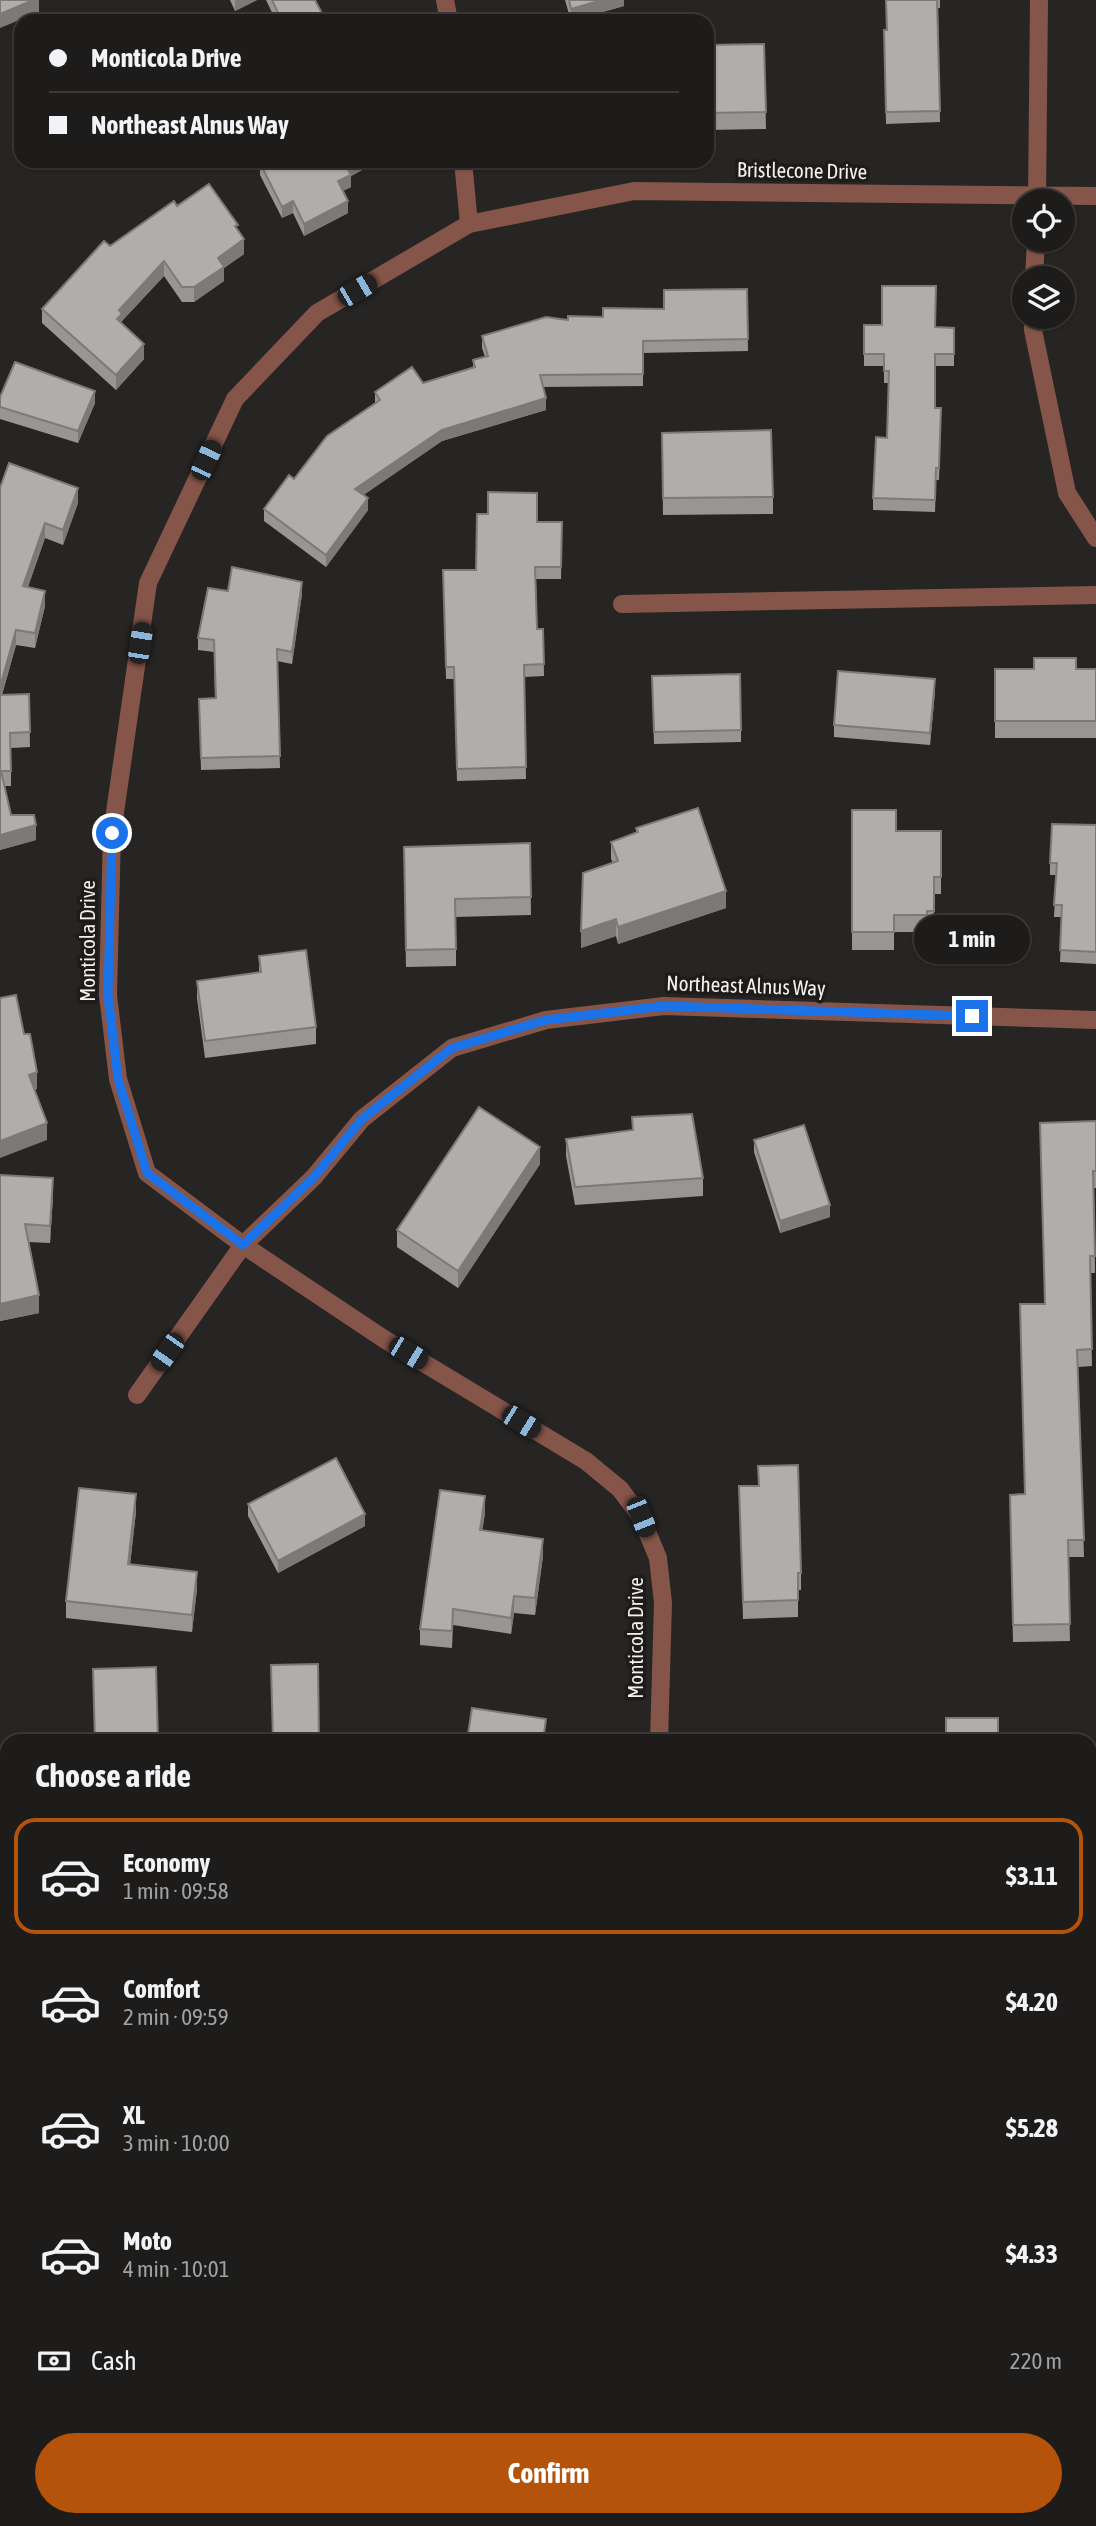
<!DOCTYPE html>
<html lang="en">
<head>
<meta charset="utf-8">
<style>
  body { margin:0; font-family:"Asap Condensed",sans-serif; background:#252523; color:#f1f3f6; height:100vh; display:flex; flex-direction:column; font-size:26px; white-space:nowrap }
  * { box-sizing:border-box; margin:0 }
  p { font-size:23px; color:#a0a1a2 }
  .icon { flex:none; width:38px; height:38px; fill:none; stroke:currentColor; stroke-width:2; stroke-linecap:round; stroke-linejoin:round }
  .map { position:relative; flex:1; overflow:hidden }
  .panel { position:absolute; left:0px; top:1734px; width:1097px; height:793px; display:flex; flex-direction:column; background:#1d1c1a; border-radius:21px 21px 0 0; box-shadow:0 2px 5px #0004,0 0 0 2px #3b3a39 }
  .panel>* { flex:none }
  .hud { position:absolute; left:14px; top:14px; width:700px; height:154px; border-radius:21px; box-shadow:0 2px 5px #0004,0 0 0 2px #3b3a39; display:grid; align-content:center; height:154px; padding:0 35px; background:#1d1c1a }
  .tools { position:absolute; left:1012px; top:189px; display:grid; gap:14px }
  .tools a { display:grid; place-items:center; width:63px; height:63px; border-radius:50%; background:#1d1c1a; box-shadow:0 2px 5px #0004,0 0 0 2px #3b3a39; font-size:35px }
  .end { position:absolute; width:32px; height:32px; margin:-16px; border:9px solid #1a73e8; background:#fff; box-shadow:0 0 0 4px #fff }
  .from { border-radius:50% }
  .bubble { position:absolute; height:49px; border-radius:24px; background:#1d1c1a; box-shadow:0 2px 5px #0004,0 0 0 2px #3b3a39; font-size:23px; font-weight:700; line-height:49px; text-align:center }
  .car { position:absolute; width:21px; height:42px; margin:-21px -10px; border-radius:9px; box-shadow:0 0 5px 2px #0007; background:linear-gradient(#222 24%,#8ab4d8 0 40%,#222 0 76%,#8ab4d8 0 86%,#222 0) }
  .hud b { display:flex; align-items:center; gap:24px; height:66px; font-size:26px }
  .hud b+b { border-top:2px solid #3b3a39 }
  .hud i { width:18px; height:18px; background:#f1f3f6 }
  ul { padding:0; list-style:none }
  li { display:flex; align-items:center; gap:21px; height:116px; margin:0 14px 10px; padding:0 21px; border:4px solid transparent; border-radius:21px }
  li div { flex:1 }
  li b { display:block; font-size:26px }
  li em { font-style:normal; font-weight:700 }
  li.selected { border-color:#b45309 }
  li>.icon { width:63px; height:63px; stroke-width:1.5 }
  h2 { padding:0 35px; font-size:32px; line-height:84px }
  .pay { display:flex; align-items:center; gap:18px; height:77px; padding:0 35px; font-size:26px }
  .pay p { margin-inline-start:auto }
  .button { display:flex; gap:14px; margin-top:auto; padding:14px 35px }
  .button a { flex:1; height:80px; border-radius:42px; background:#b45309; color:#fff; font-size:28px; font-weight:700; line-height:80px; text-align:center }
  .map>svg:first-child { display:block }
</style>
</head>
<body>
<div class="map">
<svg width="1096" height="2526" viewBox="0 0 1096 2526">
  <rect width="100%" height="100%" fill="#272523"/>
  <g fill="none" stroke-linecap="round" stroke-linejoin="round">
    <path stroke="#865549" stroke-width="18" d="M 445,0 L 449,21
      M 463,161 L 469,224
      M 1037,201 L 1039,0
      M 1034,278 L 1036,240
      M 1033,317 L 1033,330 L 1067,493 L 1096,538
      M 622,604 L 1096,595
      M 137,1395 L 243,1245 L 314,1177 L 362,1119 L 452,1048 L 546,1020 L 664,1006 L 1096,1020
      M 659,1741 L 663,1603 L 658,1558 L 641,1517 L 620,1489 L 586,1461 L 384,1339 L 243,1245 L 147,1173 L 118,1079 L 108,995 L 112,833 L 148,583 L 235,399 L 317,313 L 469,224 L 634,191 L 1096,196
      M 1090,2310 L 1096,2489
      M 251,2520 L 258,2526
      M 623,2520 L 623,2526"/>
    <path stroke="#e7826a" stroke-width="18" d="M 0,1945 L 7,1945
      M 1090,1954 L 1096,1954"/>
  </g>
  <path fill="#989594" d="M 230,0 L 257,0 L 235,11 Z
    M 266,0 L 315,0 L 326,21 L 276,21 Z
    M 565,0 L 624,0 L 624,6 L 571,21 Z
    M 886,0 L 940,0 L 940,8 L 938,8 L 940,122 L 886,124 L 884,42 L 887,30 Z
    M 764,44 L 766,129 L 707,130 L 707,45 Z
    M 362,161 L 362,170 L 351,176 L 351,187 L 343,191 L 348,213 L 304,236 L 293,213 L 282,218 L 260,175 L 260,163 Z
    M 177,206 L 238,230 L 244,254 L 224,268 L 224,281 L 194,302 L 182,302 L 164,276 L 122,321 L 122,324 L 144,359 L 116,390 L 42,323 L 42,309 L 110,246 Z
    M 747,289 L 748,351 L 643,353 L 643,386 L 543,387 L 546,410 L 442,441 L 363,495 L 368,510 L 326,567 L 264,521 L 264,509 L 375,403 L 375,392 L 423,383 L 473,368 L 473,360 L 485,357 L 482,348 L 482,336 L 568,320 L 664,309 Z
    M 864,325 L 954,328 L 954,366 L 935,366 L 935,408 L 941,420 L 939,480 L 936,480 L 935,512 L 873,510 L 873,498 L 887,438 L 889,383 L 884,383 L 884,366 L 864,366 Z
    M 0,397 L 95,403 L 78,443 L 0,419 Z
    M 662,450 L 773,497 L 773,514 L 663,515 Z
    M 0,488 L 78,503 L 63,545 L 45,538 L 28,587 L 45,606 L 35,648 L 16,645 L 2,695 L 29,694 L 30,747 L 11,748 L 11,786 L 4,786 L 11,815 L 36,840 L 0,850 Z
    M 537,522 L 562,522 L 561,579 L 536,579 L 537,629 L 543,629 L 544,676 L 524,677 L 526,779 L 457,781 L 454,679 L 446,679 L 443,570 L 476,570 Z
    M 228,591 L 302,594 L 292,664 L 277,661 L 280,768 L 201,770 L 199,699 L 215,698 L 214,652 L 198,650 L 198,638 Z
    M 995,669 L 1096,669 L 1096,738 L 995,738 Z
    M 652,676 L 741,730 L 741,742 L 654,744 Z
    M 935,691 L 930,745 L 834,737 L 834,725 Z
    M 852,810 L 896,831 L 941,831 L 941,894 L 934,894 L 934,928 L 927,928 L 927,932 L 894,932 L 894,950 L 852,950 Z
    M 1096,825 L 1096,964 L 1060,962 L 1062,917 L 1054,917 L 1056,875 L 1050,875 L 1050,863 Z
    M 636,828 L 726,908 L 618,944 L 616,936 L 581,948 L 613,863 L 611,859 L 611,842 L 636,832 Z
    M 530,843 L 531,915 L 456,917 L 456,966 L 406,967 L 404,864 Z
    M 259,956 L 316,1027 L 316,1044 L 205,1058 L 197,998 L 197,981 L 259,973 Z
    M 1096,1121 L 1096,1188 L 1094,1188 L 1095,1273 L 1090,1273 L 1092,1366 L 1078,1367 L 1084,1557 L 1068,1557 L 1070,1641 L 1013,1642 L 1010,1512 L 1025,1494 L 1044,1304 Z
    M 632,1130 L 703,1178 L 703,1196 L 575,1205 L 566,1156 L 566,1139 Z
    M 754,1140 L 830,1217 L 780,1233 L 754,1152 Z
    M 540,1164 L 458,1288 L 397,1247 L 397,1230 Z
    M 0,1175 L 53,1196 L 50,1243 L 28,1242 L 39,1313 L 0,1321 Z
    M 739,1486 L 801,1573 L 801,1590 L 798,1590 L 798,1617 L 743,1619 Z
    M 248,1504 L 365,1526 L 278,1573 L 248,1516 Z
    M 136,1512 L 130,1565 L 197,1589 L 192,1632 L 66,1618 L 66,1601 Z
    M 485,1513 L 482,1531 L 543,1556 L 535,1615 L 514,1613 L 511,1634 L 453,1625 L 452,1648 L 420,1645 L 420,1629 Z"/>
  <path fill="#7c7978" d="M 33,0 L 39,0 L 39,12 L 0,28 L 0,14 Z
    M 235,0 L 257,0 L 235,11 Z
    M 602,0 L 624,0 L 624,6 L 571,21 L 571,9 Z
    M 356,161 L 362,161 L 362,170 L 351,176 L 351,187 L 338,193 L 338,181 L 346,166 Z
    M 293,201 L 293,213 L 282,218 L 282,207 Z
    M 348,201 L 348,213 L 304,236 L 304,224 Z
    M 244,239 L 244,254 L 224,268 L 224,281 L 194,302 L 194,287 L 218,258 Z
    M 164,261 L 164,276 L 122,321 L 122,328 L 117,319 L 119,310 Z
    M 144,344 L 144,359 L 116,390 L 116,375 Z
    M 95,391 L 95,403 L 78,443 L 78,431 Z
    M 546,398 L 546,410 L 442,441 L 355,501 L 355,489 L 442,430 Z
    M 78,488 L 78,503 L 63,545 L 63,530 Z
    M 368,498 L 368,510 L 326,567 L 326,555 Z
    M 45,523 L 45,538 L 23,601 L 23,586 Z
    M 302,582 L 302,594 L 292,664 L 292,652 Z
    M 45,591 L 45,606 L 35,648 L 35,633 Z
    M 16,630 L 16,645 L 0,702 L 0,687 Z
    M 935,679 L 935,691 L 930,745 L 930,733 Z
    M 36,825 L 36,840 L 0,850 L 0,835 Z
    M 726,891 L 726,908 L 618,944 L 618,927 Z
    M 616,919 L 616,936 L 581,948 L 581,931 Z
    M 37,1072 L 37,1089 L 29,1093 L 29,1075 Z
    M 47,1123 L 47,1140 L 0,1158 L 0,1141 Z
    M 540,1147 L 540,1164 L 458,1288 L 458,1271 Z
    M 53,1178 L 53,1196 L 50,1243 L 50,1226 Z
    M 830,1205 L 830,1217 L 780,1233 L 780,1221 Z
    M 39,1295 L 39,1313 L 0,1321 L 0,1304 Z
    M 136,1494 L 136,1512 L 128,1582 L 128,1564 Z
    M 485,1496 L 485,1513 L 480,1547 L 480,1530 Z
    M 365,1514 L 365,1526 L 278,1573 L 278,1561 Z
    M 543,1539 L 543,1556 L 535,1615 L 535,1598 Z
    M 197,1572 L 197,1589 L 192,1632 L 192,1615 Z
    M 514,1596 L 514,1613 L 511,1634 L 511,1618 Z"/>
  <path fill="#b1adac" stroke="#7c7978" stroke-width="2" d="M 0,0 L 33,0 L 0,14 Z
    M 272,0 L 315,0 L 326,21 L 282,21 Z
    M 569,0 L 602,0 L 571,9 Z
    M 886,0 L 937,0 L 940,111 L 886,112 L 884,30 L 887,30 Z
    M 764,44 L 766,112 L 707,113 L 707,45 Z
    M 265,161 L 356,161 L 346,166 L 351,175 L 338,181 L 348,201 L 304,224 L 293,201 L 282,207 L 260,163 Z
    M 209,184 L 238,225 L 235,226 L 244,239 L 218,258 L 224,267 L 194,287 L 182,287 L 164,261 L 119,310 L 122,314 L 117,319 L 144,344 L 116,375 L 42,309 L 104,241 L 110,246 L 174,201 L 177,206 Z
    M 882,286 L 936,286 L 935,327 L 954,328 L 954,354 L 935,354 L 935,408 L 941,408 L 939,468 L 936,468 L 935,500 L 873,498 L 876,437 L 887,438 L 889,371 L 884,371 L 884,354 L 864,354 L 864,325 L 882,325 Z
    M 747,289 L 748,339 L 643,341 L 643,374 L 540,375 L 546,398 L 442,430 L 355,489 L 368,498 L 326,555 L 264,509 L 289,475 L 294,479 L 327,436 L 380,400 L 375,392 L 412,367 L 423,383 L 475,367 L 473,360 L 488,356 L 482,336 L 546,317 L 568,320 L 568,316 L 603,317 L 603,308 L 664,309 L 664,290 Z
    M 15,362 L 95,391 L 78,431 L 0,407 L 0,397 Z
    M 771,430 L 773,497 L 663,498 L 662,433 Z
    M 9,463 L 78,488 L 63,530 L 45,523 L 23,586 L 45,591 L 35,633 L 16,630 L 0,687 L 0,488 Z
    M 488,492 L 537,493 L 537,522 L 562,522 L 561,567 L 535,567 L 537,629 L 543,629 L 544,664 L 524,665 L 526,767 L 457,769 L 454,667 L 446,667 L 443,570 L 476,570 L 477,514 L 488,514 Z
    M 232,567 L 302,582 L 292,652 L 277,649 L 280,756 L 201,758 L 199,699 L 216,698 L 214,640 L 198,638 L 208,588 L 228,591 Z
    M 1034,658 L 1076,658 L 1076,669 L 1096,669 L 1096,721 L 995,721 L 995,669 L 1034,669 Z
    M 838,671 L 935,679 L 930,733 L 834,725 Z
    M 740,674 L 741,730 L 654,732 L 652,676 Z
    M 29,694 L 30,732 L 10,733 L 11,771 L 1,771 L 11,815 L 34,815 L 36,825 L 0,835 L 0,695 Z
    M 698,808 L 726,891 L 618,927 L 616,919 L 581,931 L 583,873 L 618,861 L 611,842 L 638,832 L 636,828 Z
    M 852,810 L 896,810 L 896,831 L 941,831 L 941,877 L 934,877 L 934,911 L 927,911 L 927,915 L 894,915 L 894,932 L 852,932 Z
    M 1052,824 L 1096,825 L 1096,952 L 1060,950 L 1062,905 L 1054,905 L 1057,863 L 1050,863 Z
    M 530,843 L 531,897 L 455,899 L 456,949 L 406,950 L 404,847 Z
    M 306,950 L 316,1027 L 205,1041 L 197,981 L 261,972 L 259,956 Z
    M 16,995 L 24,1034 L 30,1034 L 37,1072 L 29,1075 L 47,1123 L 0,1141 L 0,998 Z
    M 479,1107 L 540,1147 L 458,1271 L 397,1230 Z
    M 692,1114 L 703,1178 L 575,1187 L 566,1139 L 633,1130 L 632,1117 Z
    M 1096,1121 L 1096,1171 L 1093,1171 L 1095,1256 L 1090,1256 L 1092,1349 L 1077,1350 L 1084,1540 L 1068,1540 L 1070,1624 L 1013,1625 L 1010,1495 L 1025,1494 L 1020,1304 L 1045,1304 L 1040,1123 Z
    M 804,1125 L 830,1205 L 780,1221 L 754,1140 Z
    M 0,1175 L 53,1178 L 50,1226 L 25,1224 L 39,1295 L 0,1304 Z
    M 336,1458 L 365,1514 L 278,1561 L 248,1504 Z
    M 798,1465 L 801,1573 L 798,1573 L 798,1600 L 743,1602 L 739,1486 L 759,1486 L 758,1466 Z
    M 79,1488 L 136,1494 L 128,1564 L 197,1572 L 192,1615 L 66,1601 Z
    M 440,1490 L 485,1496 L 480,1530 L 543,1539 L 535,1598 L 514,1596 L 511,1618 L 453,1609 L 452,1631 L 420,1629 Z
    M 318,1664 L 319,1741 L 273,1741 L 271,1665 Z
    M 156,1667 L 158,1741 L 95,1741 L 93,1669 Z
    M 472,1708 L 546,1719 L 543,1741 L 467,1741 Z
    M 946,1718 L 998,1718 L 998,1741 L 946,1741 Z
    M 78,2520 L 188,2520 L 203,2526 L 75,2526 Z
    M 470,2520 L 538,2520 L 538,2526 L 470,2526 Z
    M 642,2520 L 680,2520 L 680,2526 L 642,2526 Z
    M 953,2520 L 1018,2520 L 1018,2526 L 953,2526 Z
    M 61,2522 L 71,2526 L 60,2526 Z"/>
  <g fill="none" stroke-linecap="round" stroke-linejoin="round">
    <path stroke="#1a73e8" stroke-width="9" d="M 112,833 L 108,995 L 118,1079 L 147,1173 L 243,1245 L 314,1177 L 362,1119 L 452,1048 L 546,1020 L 664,1006 L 972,1016"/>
  </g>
  <g text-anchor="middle" stroke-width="7" stroke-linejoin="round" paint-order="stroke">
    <g font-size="21" fill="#f2f1ef" stroke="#1e1c1a">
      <text transform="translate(802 171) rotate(1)" y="7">Bristlecone Drive</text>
      <text transform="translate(88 941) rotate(-90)" y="7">Monticola Drive</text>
      <text transform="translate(746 986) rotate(2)" y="7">Northeast Alnus Way</text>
      <text transform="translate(636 1638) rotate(-90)" y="7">Monticola Drive</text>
    </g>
  </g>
</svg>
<div class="tools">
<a><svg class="icon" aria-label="locate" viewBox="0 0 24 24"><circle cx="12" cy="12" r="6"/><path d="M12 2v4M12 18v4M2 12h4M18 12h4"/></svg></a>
<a><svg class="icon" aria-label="layers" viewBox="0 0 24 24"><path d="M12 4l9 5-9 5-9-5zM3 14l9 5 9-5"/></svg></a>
</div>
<i class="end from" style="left:112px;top:833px"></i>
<i class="end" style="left:972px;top:1016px"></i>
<div class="bubble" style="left:914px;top:915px;width:116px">1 min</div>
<i class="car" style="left:357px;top:290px;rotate:60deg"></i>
<i class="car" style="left:206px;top:460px;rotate:25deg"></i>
<i class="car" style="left:140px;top:643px;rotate:9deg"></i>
<i class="car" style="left:167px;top:1352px;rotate:215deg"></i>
<i class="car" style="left:408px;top:1353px;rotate:121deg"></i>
<i class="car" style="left:521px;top:1422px;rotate:122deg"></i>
<i class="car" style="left:641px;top:1517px;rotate:158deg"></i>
<div class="hud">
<b><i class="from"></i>Monticola Drive</b>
<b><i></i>Northeast Alnus Way</b>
</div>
<section class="panel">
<h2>Choose a ride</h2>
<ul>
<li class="selected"><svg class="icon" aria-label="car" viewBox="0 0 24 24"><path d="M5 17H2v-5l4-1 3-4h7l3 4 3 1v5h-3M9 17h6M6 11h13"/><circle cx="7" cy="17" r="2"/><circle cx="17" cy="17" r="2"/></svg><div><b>Economy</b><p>1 min · 09:58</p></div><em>$3.11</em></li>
<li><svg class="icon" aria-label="car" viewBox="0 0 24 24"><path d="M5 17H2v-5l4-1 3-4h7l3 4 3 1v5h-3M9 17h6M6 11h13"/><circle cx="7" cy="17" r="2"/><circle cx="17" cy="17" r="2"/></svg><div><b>Comfort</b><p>2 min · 09:59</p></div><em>$4.20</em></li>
<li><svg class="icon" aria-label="car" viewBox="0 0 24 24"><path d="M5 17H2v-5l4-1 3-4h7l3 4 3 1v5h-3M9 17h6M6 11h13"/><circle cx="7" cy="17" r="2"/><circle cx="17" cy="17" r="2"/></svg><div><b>XL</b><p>3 min · 10:00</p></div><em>$5.28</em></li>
<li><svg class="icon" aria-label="car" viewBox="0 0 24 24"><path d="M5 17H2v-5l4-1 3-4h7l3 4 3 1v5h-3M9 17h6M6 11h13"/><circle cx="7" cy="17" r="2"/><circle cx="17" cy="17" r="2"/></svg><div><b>Moto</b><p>4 min · 10:01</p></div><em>$4.33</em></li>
</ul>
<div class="pay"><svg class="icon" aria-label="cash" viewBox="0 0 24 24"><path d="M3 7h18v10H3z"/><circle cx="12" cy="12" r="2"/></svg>Cash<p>220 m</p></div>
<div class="button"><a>Confirm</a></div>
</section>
</div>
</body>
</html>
